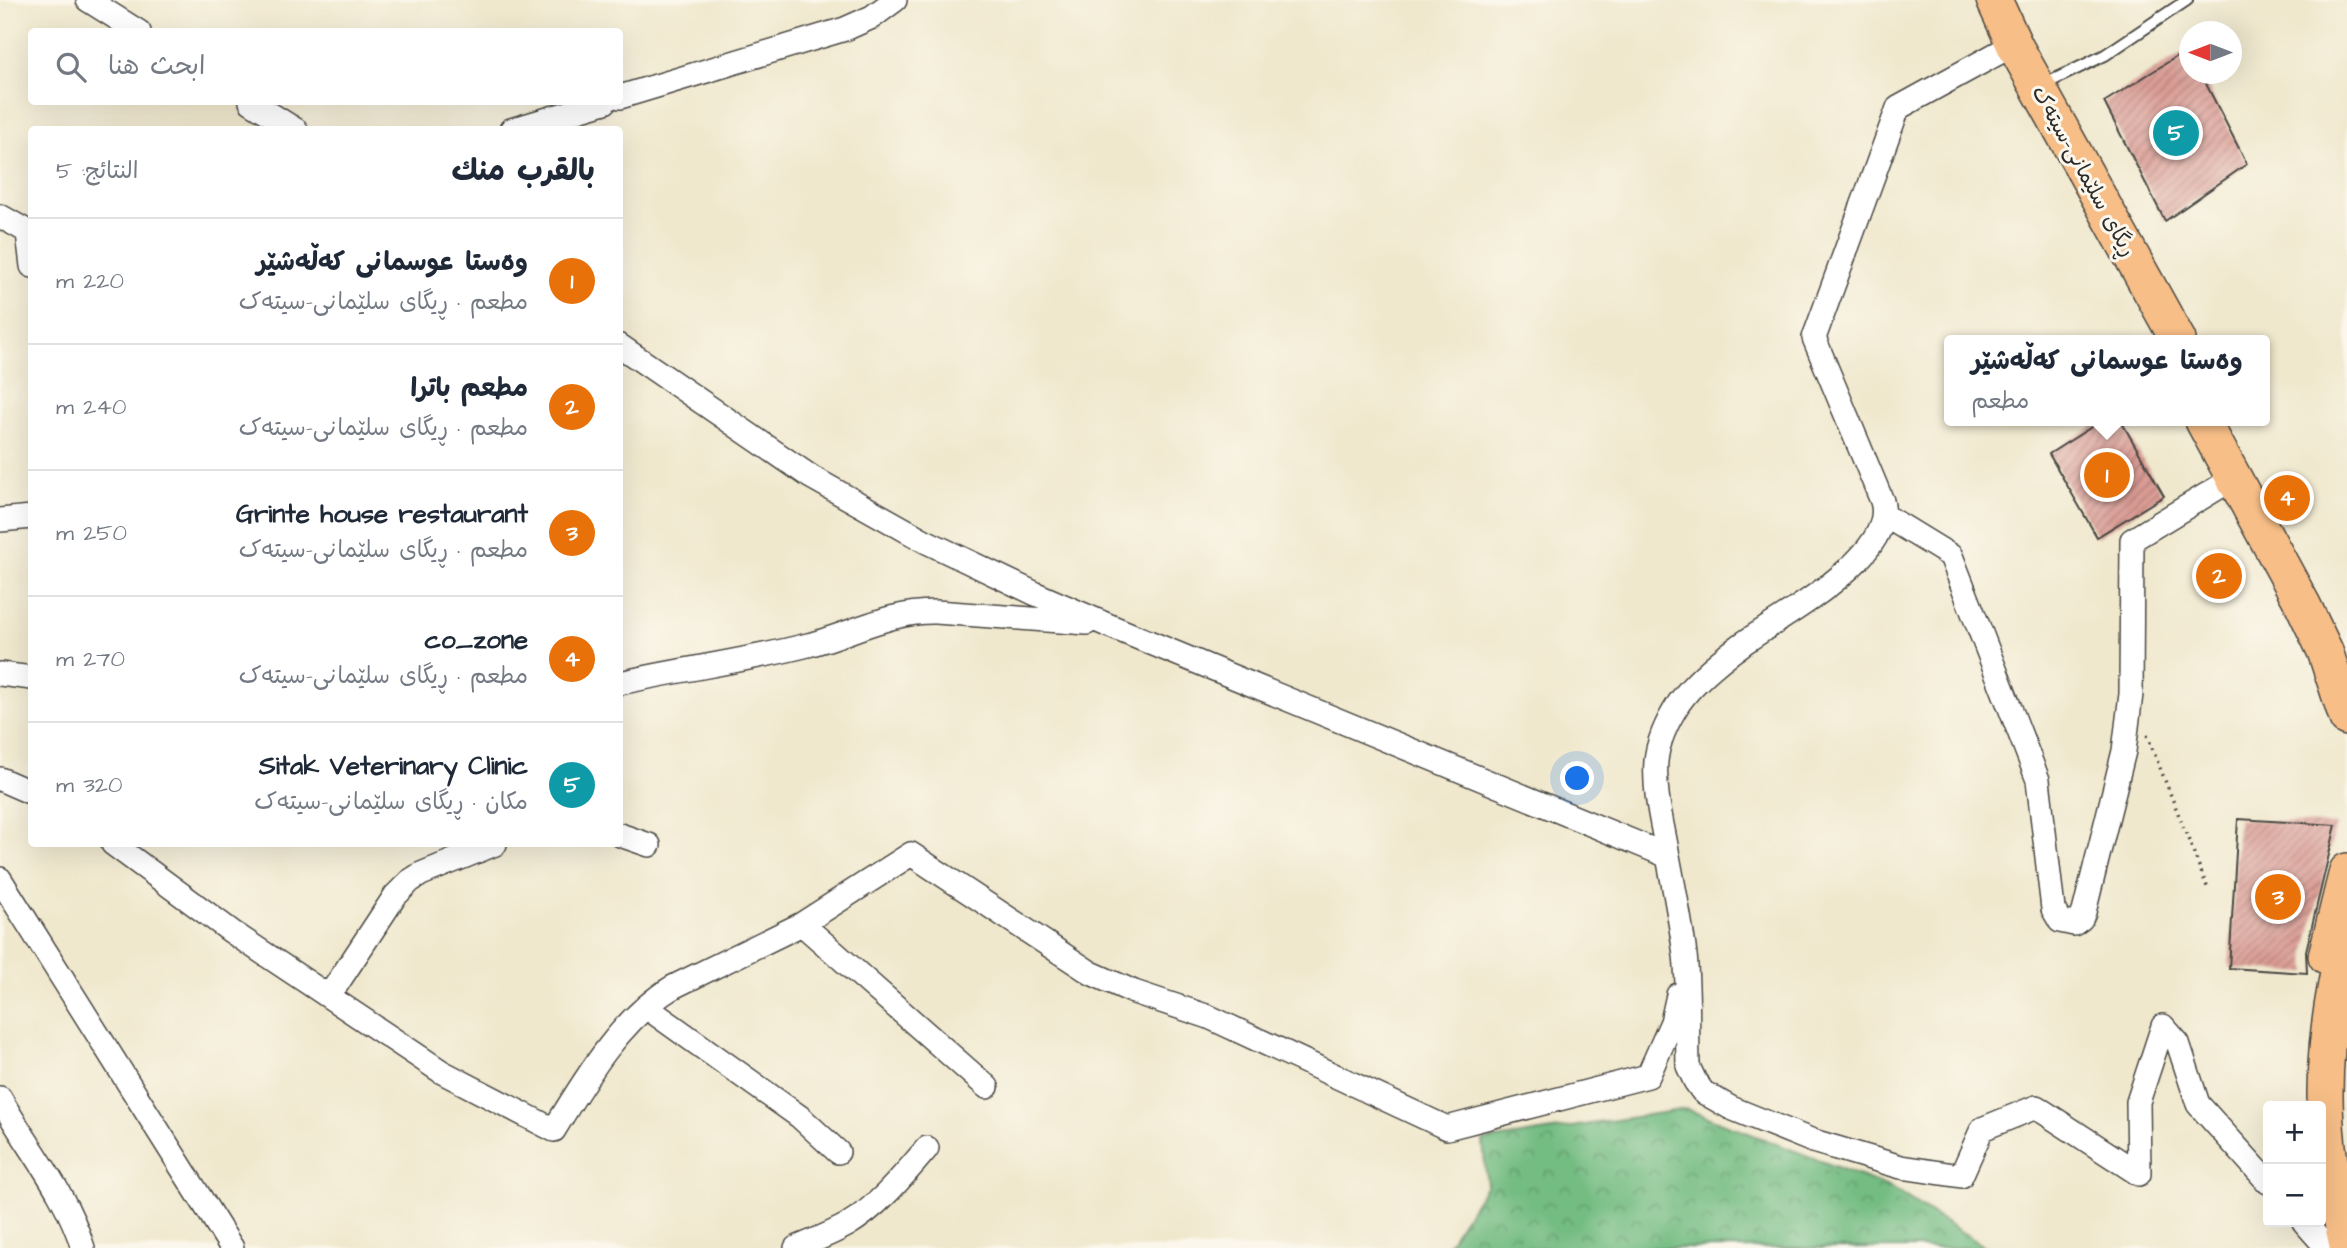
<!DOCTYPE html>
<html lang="ar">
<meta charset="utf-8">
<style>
:root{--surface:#fff;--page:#f2f2f3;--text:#1f2937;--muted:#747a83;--line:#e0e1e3;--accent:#0b8043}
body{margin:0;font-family:"Architects Daughter","Playpen Sans Arabic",sans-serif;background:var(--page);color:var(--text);direction:rtl}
.controls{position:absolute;right:21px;bottom:21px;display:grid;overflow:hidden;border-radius:7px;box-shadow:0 7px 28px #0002}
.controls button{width:63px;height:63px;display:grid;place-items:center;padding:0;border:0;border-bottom:2px solid var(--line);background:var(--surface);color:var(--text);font:35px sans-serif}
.compass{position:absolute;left:2179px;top:21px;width:63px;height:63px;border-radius:50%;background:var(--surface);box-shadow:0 7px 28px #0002;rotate:270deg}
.you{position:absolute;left:1578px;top:779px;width:24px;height:24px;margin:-18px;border:5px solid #fff;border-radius:50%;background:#1a73e8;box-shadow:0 0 0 10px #1a73e833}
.badge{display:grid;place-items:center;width:46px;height:46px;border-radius:50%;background:var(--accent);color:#fff;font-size:23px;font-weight:700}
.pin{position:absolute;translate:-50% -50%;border:4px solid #fff;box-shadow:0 2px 7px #0006}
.popup{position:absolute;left:1944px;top:335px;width:326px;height:91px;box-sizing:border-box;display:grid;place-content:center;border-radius:7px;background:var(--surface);filter:drop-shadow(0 2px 5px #0005);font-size:23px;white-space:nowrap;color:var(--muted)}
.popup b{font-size:26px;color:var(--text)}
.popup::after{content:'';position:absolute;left:50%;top:100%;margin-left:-14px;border:14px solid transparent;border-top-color:var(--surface)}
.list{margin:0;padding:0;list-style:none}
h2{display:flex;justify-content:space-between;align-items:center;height:91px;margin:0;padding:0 28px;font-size:30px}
h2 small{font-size:23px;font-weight:400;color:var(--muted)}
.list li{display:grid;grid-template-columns:46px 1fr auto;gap:21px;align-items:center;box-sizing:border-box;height:126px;padding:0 28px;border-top:2px solid var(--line)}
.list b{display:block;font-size:26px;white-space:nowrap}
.list p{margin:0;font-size:23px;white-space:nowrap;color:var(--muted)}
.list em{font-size:23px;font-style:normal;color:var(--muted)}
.icon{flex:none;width:38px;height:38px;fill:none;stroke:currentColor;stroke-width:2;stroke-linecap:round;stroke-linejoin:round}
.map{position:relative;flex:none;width:2347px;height:1248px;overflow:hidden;direction:ltr}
.search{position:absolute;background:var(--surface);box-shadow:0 7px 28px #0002;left:28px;top:28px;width:595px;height:77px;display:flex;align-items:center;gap:18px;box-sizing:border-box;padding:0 24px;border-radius:7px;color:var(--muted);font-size:26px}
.panel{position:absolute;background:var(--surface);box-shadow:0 7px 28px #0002;left:28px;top:126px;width:595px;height:721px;border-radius:7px;direction:rtl}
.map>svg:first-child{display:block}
.forest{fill:url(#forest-crowns);stroke:#4f7456;stroke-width:2}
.building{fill:url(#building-hatch)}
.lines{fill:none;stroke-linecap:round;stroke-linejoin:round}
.lane-casing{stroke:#494743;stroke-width:14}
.street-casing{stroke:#494743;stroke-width:26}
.primary-casing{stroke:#494743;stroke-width:38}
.path{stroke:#494743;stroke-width:3.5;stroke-dasharray:2 5;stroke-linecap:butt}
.lane{stroke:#fff;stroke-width:10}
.street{stroke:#fff;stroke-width:23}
.primary{stroke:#f7be87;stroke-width:35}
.labels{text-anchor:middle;stroke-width:6;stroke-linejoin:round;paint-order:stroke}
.street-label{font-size:21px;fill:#2b2b2b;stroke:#fbf7ec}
</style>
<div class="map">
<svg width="2347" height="1248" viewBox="0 0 2347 1248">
<defs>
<pattern id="forest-crowns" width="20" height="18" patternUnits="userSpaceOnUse" patternTransform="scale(1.75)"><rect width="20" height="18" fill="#73bc82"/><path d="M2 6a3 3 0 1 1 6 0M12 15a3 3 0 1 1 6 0" fill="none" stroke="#5f996b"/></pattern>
<pattern id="building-hatch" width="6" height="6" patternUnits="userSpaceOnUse" patternTransform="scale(1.75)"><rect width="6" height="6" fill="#da9c94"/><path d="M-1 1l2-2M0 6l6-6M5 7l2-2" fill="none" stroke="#b17f79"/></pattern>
</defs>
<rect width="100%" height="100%" fill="#fbf7ec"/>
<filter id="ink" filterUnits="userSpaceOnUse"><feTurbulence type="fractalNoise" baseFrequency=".0143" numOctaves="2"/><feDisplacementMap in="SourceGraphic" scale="14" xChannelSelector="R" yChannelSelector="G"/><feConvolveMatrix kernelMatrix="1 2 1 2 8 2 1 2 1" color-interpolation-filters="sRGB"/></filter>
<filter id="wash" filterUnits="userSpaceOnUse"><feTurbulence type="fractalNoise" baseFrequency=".00686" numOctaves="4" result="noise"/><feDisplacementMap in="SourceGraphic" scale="28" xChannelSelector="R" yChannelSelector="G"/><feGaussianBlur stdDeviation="1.57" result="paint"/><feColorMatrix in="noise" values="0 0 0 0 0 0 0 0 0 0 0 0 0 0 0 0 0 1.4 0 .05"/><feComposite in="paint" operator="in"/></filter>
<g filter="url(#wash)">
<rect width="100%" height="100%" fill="#f0e8cd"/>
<path class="forest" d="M1686,1109L1891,1188L1987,1248H1445L1487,1185L1483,1141Z"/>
<g id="blocks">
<path class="building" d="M2189,49V74H2201L2247,164L2165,221L2104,102Z
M2101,421H2121L2164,496L2097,537L2049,454Z
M2238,819L2336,825L2306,951L2307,973L2229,968Z"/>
</g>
</g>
<g filter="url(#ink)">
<use href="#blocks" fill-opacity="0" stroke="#494743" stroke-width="2"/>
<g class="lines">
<defs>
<path id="lane" d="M2043,85L2105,55L2187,0"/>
<path id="street" d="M88,0L139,32
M2000,52L1898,108L1814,338L1882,501C1898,556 1779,617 1741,645C1719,661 1695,680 1679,703C1668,720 1658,740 1656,761C1654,788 1660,814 1665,840C1672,878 1680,916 1685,955C1689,991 1687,1030 1688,1066L1695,1081L1703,1092L1731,1108L1813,1141L1901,1167L1961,1176L1982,1129L2036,1107L2139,1174L2138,1102L2163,1026L2178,1043L2198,1104L2268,1182
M620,97L845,29L872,17L895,0
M251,102L296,130
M511,130L605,102
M0,216L32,234
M28,233L32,266
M620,346L811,477L925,541L1036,594L1105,624L1668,856
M1884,515L1951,556L2038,780L2053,909L2060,921L2074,924L2081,919L2084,912L2124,751L2131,694L2132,540L2234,478
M0,520L32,517
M0,674L32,678
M620,683C682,669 746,661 808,645C851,634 890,611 936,612L1087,623
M0,779L32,793
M620,835L649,845
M113,844L232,932L442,1072L554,1130C585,1079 621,1018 673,987L802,924L911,854L1091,973L1134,992L1209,1017L1447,1128L1648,1076L1672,1022L1678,995
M0,879L232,1248
M802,924L987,1087
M329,996L395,896L410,881L421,874L495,844
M646,1007L800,1117L838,1152
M0,1098C29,1150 65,1190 83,1248
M2304,1222L2327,1248
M796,1248C813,1241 831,1234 847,1225C879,1206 903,1176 927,1148"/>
<path id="primary" d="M1994,0L2015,46L2178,340
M2203,421L2303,605L2325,651L2347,718
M2347,932C2329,1007 2318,1084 2330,1161C2334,1189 2341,1217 2347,1245
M2326,956L2347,871"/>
</defs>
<use href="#lane" class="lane-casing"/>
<use href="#street" class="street-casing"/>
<use href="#primary" class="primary-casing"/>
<path class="path" d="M2147,735L2208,889"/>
<use href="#lane" class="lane"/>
<use href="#street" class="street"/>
<use href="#primary" class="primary"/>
</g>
</g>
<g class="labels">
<g class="street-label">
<text transform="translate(2084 171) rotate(61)" y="7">ڕیگای سلێمانی-سیتەک</text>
</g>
</g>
</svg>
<div class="controls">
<button>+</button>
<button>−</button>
</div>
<svg class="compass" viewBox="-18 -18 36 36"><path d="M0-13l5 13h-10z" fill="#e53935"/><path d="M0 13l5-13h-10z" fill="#747a83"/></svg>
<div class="you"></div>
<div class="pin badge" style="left:2107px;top:475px;background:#e8710a">1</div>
<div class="popup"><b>وەستا عوسمانی کەڵەشێر</b>مطعم</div>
<div class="pin badge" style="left:2219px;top:576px;background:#e8710a">2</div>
<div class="pin badge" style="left:2278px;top:897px;background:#e8710a">3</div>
<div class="pin badge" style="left:2287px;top:498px;background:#e8710a">4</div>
<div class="pin badge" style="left:2176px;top:133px;background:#0f9aa8">5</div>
<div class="search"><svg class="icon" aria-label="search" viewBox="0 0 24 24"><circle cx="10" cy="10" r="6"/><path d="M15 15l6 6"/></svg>ابحث هنا</div>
<section class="panel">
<h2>بالقرب منك<small>النتائج: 5</small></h2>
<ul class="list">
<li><span class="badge" style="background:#e8710a">1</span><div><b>وەستا عوسمانی کەڵەشێر</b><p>مطعم · ڕیگای سلێمانی-سیتەک</p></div><em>220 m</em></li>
<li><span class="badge" style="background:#e8710a">2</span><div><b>مطعم باترا</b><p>مطعم · ڕیگای سلێمانی-سیتەک</p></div><em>240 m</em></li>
<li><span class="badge" style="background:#e8710a">3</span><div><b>Grinte house restaurant</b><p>مطعم · ڕیگای سلێمانی-سیتەک</p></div><em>250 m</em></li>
<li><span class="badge" style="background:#e8710a">4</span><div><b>co_zone</b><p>مطعم · ڕیگای سلێمانی-سیتەک</p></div><em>270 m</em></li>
<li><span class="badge" style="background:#0f9aa8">5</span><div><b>Sitak Veterinary Clinic</b><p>مكان · ڕیگای سلێمانی-سیتەک</p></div><em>320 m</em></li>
</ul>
</section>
</div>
